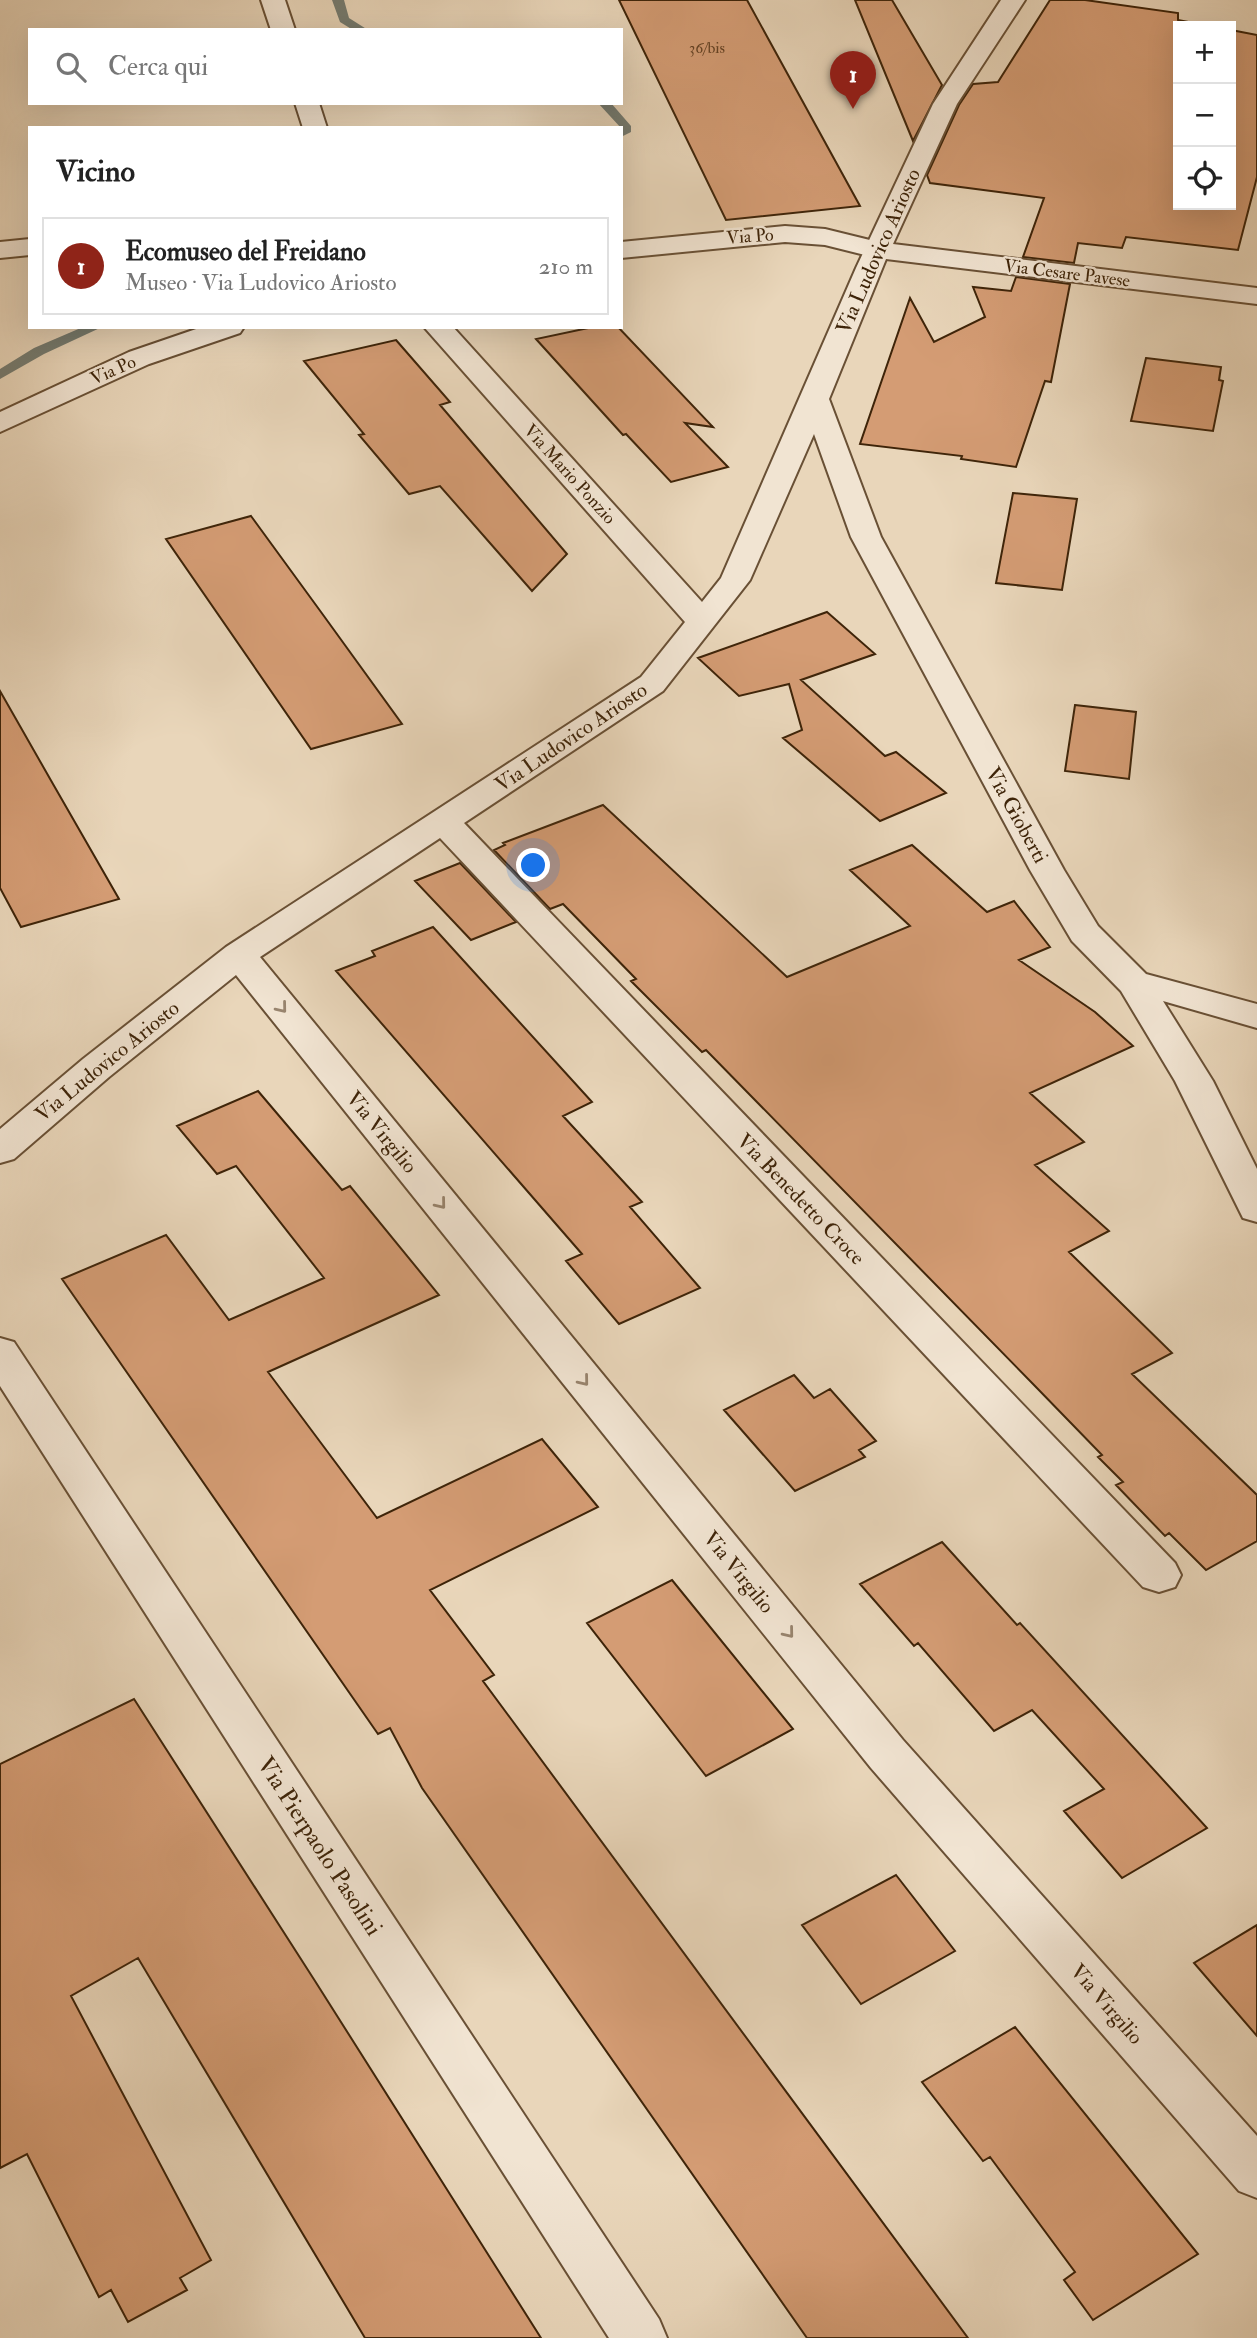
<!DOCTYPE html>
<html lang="it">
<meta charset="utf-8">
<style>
:root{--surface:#fff;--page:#f2f2f2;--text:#222;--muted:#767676;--line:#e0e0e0;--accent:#8f2418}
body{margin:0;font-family:"IM FELL Double Pica",serif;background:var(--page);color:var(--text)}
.controls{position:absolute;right:21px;top:21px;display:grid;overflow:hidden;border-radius:0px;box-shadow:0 7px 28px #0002}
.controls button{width:63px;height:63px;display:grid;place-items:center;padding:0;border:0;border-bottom:2px solid var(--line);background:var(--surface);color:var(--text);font:35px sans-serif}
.you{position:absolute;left:534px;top:866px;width:24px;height:24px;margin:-18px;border:5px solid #fff;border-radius:50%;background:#1a73e8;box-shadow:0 0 0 10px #1a73e833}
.badge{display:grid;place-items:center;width:46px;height:46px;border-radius:50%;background:var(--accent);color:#fff;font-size:23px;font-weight:700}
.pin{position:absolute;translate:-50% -58px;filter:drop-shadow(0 2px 4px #0008)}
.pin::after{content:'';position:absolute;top:37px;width:24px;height:21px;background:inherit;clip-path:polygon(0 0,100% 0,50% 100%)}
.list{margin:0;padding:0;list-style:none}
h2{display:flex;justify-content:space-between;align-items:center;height:91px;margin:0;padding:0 28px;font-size:30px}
h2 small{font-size:23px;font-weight:400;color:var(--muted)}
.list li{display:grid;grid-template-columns:46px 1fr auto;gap:21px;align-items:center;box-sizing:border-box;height:98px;margin:0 14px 14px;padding:0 14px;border:2px solid var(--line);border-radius:0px}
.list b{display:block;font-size:26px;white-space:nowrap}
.list p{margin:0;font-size:23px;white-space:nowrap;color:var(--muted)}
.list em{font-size:23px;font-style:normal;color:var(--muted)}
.icon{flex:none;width:38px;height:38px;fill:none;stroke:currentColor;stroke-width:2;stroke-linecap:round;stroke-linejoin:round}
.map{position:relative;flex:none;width:1257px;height:2338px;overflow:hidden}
.search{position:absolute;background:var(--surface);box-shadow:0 7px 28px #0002;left:28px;top:28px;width:595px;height:77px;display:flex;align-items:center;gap:18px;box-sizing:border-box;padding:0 24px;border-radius:0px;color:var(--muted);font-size:26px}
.panel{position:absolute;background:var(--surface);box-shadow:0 7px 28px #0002;left:28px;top:126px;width:595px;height:203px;border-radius:0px}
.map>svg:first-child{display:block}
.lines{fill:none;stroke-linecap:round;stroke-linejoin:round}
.stream{fill:#757c72;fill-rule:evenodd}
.building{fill:#d49c74;stroke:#3e2409;stroke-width:2}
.minor-casing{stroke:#695035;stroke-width:4}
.tertiary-casing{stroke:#695035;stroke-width:4}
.minor{fill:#f1e4d2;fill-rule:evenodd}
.tertiary{fill:#f1e4d2;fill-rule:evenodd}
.oneway{stroke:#98846e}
.labels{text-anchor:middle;stroke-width:5;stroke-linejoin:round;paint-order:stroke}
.far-number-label{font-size:16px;fill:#644224}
.far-street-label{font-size:18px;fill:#3e2409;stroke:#f1e4d2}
.street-label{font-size:21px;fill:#3e2409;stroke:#f1e4d2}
.near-street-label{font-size:24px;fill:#3e2409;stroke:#f1e4d2}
</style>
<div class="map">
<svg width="1257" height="2338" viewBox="0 0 1257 2338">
<rect width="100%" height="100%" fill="#e9d6ba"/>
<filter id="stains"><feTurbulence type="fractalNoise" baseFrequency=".00286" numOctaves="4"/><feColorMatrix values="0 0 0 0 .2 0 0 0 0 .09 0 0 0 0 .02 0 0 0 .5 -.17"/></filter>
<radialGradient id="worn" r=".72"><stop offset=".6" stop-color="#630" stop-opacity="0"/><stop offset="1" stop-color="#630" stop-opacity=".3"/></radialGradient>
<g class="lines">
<path class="stream" d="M332,0H344L349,18L368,30H353L340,22Z
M598,103H611L631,126V132L621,137V128Z
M83,327H102L44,354L0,379V369L34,348Z"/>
</g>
<path class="building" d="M619,0H747L860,206L726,220Z
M855,0H892L942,85L913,141Z
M1050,0H1085L1178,13V20L1209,26H1178V205H1231V30L1257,35V177L1238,250L1126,237L1122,248L1078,243L1074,263L1023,257L1044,198L930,183L927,175L959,105L973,84L998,82Z
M1016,277L1070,284L1051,382L1045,381L1016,467L961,459L962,456L860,444L910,298L934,342L985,317L973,287L1011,291Z
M593,327H618L713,427L685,423L728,467L671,482L626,434L623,435L536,339Z
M396,340L450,402L440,405L567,554L532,591L440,486L409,494L359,435L364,434L304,361Z
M1146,358L1221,367L1219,380L1223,381L1213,431L1131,421Z
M1013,493L1077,499L1062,590L996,583Z
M251,516L321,612L402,724L311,749L166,539Z
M827,612L875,654L801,680L885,756L896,752L946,793L880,821L783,738L802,730L789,684L739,696L698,658Z
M0,691L53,784L119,899L21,927L0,888Z
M1075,705L1136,712L1129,779L1065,771Z
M603,805L787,977L910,926L850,870L912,845L987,912L1014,901L1050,947L1019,960L1095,1012L1133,1046L1030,1093L1084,1142L1035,1165L1109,1231L1069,1252L1172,1353L1132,1374L1257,1495V1541L1206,1570L1169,1533L1165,1536L1116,1485L1123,1482L1098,1457L1102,1455L1034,1385L706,1050L702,1052L631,981L636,979L563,904L550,909L494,850L505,845L503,843Z
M460,863L516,922L471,940L415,881Z
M433,927L592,1102L563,1116L642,1202L630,1207L700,1288L619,1324L566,1261L582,1254L336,971L375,956L372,951Z
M258,1091L342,1190L350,1186L439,1295L268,1372L377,1518L542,1439L598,1507L430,1590L494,1675L483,1681L968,2338H807L422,1788L390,1728L378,1734L62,1279L166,1235L229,1320L324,1278L236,1166L217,1174L177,1126Z
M794,1375L814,1398L830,1389L876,1441L859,1450L865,1457L795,1491L724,1410Z
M942,1542L1017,1625L1020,1623L1207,1828L1122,1878L1064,1811L1104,1789L1032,1710L994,1731L918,1643L914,1646L860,1584Z
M672,1580L793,1729L706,1776L587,1623Z
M134,1699L315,1981L541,2338H365L138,1958L71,1996L211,2260L180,2278L187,2290L128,2322L111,2290L99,2297L27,2154L0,2168V1764Z
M896,1875L955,1951L861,2004L802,1925Z
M1257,1925V2036L1194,1963Z
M1015,2027L1198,2254L1093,2320L1064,2280L1075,2272L990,2157L983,2161L922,2082Z"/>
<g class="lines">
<defs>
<path id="minor" d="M261,0H285L295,30H271Z
M1001,0H1025L957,104L893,244L1257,288V304L886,259L829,399L881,537L1064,870L1098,926L1146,974L1257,1004V1028L1163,1001L1213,1081L1257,1169V1222L1243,1218L1175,1081L1121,991L1072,941L1030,870L851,537L814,434L750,580L663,691L464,823L1175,1563L1181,1575L1175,1587L1159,1592L1143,1587L440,838L260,957L903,1740L1257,2136V2198L1239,2191L871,1768L236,975L109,1077L14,1159L0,1163V1129L83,1059L226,947L641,677L685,622L424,327H453L702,602L721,578L856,268L933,104Z
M295,103H319L327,128H303Z
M30,239V255L0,258V242Z
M0,1338L14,1342L659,2319L667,2338H609L0,1386Z"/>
<path id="tertiary" d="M785,226L825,229L886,244L890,250L886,256L877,258L825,245L785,242L621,258V242Z
M202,327H244L240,333L149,364L0,432V412L129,352Z"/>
</defs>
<use href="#minor" class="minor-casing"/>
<use href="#tertiary" class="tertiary-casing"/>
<use href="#minor" class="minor"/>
<use href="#tertiary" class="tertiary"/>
</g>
<defs><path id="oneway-chevron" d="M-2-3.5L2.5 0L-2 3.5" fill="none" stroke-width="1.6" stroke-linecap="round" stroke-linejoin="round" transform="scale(1.75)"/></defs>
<g class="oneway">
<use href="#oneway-chevron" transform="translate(282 1008) rotate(51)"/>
<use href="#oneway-chevron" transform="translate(441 1204) rotate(51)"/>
<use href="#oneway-chevron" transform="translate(584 1381) rotate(51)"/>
<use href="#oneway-chevron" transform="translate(789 1633) rotate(51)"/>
</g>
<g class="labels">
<g class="far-number-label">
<text x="707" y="53">36/bis</text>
</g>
<g class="far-street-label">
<text transform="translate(750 236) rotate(-4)" y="6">Via Po</text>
<text transform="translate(1067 273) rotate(7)" y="6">Via Cesare Pavese</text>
<text transform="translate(113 370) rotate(-24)" y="6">Via Po</text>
<text transform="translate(570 474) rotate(48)" y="6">Via Mario Ponzio</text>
</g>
<g class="street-label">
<text transform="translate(878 251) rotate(-66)" y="7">Via Ludovico Ariosto</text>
<text transform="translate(571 737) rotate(-34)" y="7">Via Ludovico Ariosto</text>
<text transform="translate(1017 815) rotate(61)" y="7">Via Gioberti</text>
<text transform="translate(107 1061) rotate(-39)" y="7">Via Ludovico Ariosto</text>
<text transform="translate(382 1132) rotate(51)" y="7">Via Virgilio</text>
<text transform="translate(801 1199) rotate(46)" y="7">Via Benedetto Croce</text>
<text transform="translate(739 1572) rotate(51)" y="7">Via Virgilio</text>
<text transform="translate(1107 2004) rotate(49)" y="7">Via Virgilio</text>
</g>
<g class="near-street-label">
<text transform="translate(320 1846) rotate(57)" y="8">Via Pierpaolo Pasolini</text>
</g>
</g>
<rect width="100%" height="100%" filter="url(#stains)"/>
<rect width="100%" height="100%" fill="url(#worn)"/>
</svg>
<div class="controls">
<button>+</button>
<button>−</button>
<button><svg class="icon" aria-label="locate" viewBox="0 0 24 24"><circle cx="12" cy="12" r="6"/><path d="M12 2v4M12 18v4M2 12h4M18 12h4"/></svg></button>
</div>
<div class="you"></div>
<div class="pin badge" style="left:853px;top:109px">1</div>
<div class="search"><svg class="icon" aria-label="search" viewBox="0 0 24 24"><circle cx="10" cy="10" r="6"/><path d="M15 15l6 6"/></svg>Cerca qui</div>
<section class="panel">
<h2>Vicino<small></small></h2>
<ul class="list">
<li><span class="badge">1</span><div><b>Ecomuseo del Freidano</b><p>Museo · Via Ludovico Ariosto</p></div><em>210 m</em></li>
</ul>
</section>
</div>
